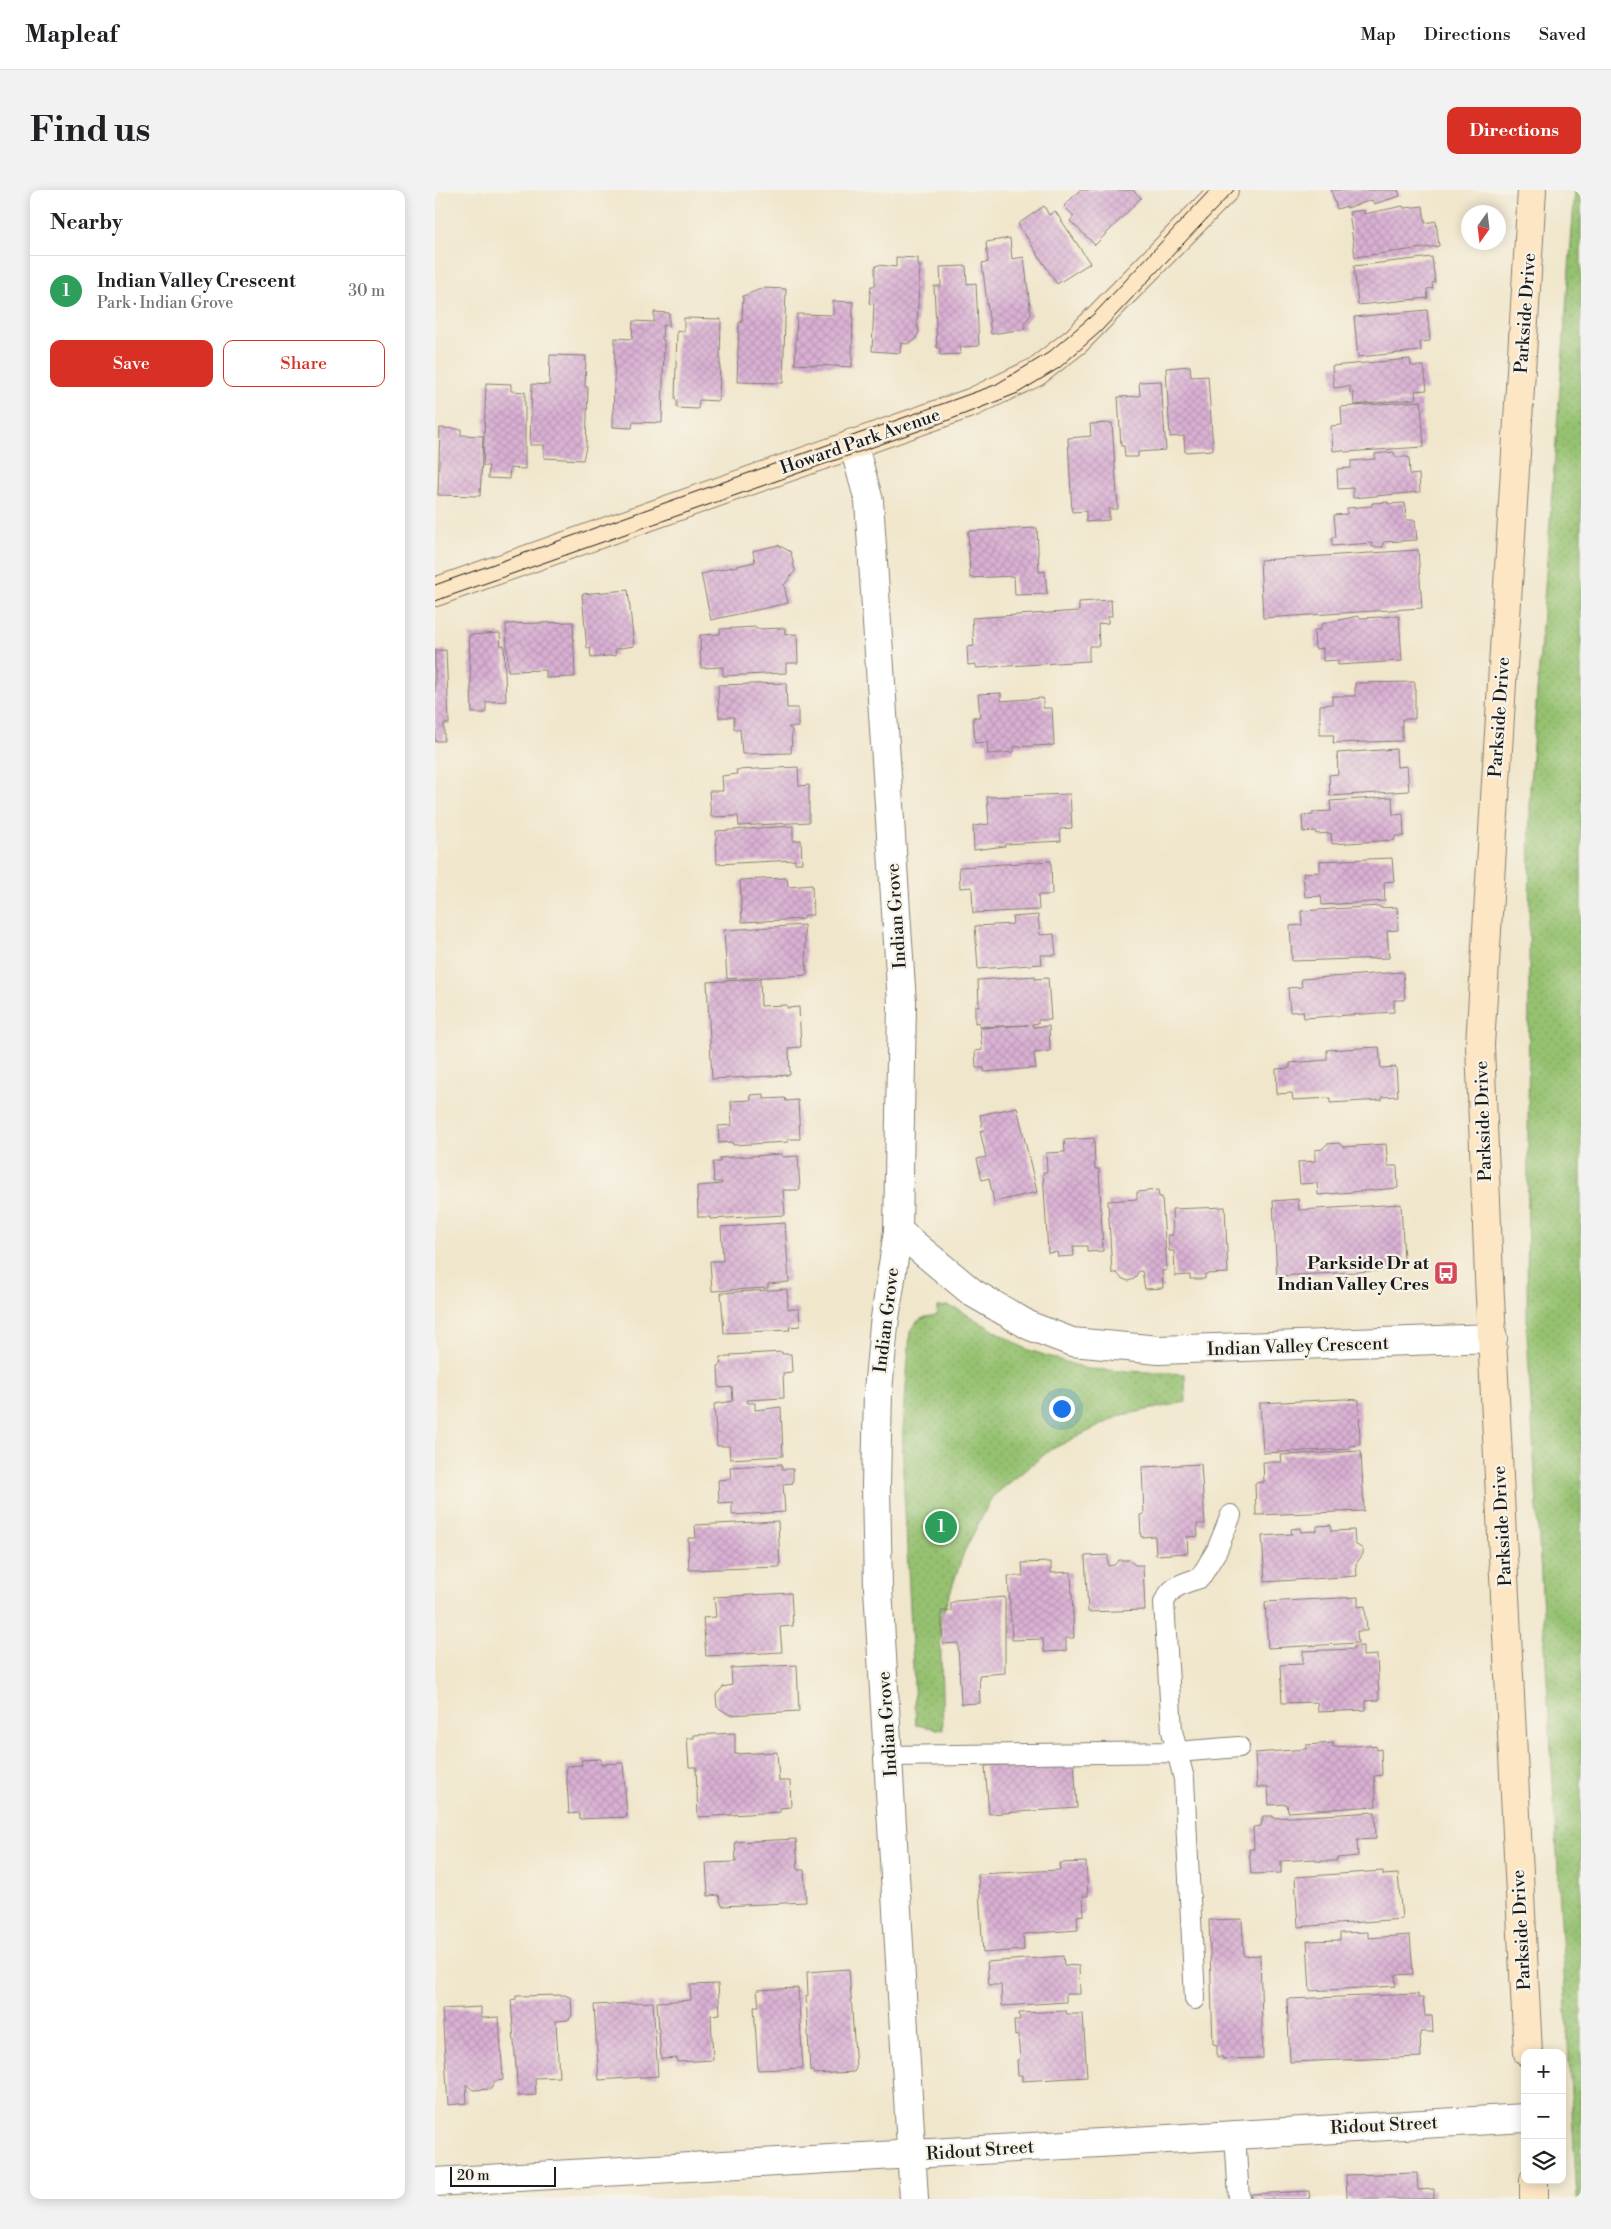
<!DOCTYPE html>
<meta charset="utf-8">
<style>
:root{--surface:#fff;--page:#f2f2f2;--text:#202124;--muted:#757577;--line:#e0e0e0;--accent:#d93025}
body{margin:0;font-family:"Libre Bodoni",serif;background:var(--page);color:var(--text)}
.controls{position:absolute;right:15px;bottom:15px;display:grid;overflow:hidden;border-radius:10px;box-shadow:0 2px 12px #0003}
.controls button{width:45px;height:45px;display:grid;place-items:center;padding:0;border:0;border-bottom:1px solid var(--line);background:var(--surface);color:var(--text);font:25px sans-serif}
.compass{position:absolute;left:1026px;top:15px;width:45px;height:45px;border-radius:50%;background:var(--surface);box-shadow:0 2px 12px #0003;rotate:194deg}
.scale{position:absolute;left:15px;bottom:12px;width:106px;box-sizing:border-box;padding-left:5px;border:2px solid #1c1c1c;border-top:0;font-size:14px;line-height:18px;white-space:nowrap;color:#1c1c1c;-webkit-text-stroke:4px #f7f3e8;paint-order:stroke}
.you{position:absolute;left:626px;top:1218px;width:18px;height:18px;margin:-12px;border:4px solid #fff;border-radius:50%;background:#1a73e8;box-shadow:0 0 0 8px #1a73e833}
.badge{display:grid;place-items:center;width:32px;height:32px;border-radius:50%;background:var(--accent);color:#fff;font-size:16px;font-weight:700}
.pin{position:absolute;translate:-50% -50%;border:2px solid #fff;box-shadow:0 1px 5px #0006}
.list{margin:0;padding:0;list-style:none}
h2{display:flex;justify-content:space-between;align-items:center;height:65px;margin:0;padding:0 20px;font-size:21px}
h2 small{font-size:16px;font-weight:400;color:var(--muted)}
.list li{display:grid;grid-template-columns:32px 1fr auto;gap:15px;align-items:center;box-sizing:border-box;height:70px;padding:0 20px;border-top:1px solid var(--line)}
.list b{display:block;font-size:19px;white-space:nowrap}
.list p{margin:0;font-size:16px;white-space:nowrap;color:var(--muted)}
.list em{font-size:16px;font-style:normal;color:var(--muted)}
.actions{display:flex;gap:10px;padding:15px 20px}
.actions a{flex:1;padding:11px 0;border:1px solid var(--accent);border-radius:10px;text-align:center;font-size:18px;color:var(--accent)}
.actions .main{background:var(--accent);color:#fff}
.icon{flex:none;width:28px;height:28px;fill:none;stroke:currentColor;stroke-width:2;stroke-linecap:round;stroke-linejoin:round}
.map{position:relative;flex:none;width:1146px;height:2009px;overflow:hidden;border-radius:10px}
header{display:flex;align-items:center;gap:30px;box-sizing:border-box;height:70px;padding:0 25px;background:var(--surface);border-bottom:1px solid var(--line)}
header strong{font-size:24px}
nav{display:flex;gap:28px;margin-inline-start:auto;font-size:18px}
.intro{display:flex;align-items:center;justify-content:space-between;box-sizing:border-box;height:120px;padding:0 30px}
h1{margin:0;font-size:35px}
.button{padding:12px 22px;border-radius:10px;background:var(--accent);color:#fff;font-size:18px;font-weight:700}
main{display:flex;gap:30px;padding:0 30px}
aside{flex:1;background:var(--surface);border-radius:10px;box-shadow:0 2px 12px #0003}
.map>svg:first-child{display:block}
.park{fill:url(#park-dots);stroke:#586e46}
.building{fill:url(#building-cross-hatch)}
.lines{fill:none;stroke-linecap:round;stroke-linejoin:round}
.lane-casing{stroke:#868174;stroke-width:22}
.street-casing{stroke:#868174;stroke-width:30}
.secondary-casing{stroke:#868174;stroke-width:30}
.lane{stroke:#fff;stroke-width:20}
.street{stroke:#fff;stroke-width:28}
.secondary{stroke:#fce6c4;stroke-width:28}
.tram{stroke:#1c1c1c;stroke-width:1}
.labels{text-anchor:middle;stroke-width:4.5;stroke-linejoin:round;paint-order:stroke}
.street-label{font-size:18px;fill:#1c1c1c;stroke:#f7f3e8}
.poi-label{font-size:18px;font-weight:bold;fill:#1c1c1c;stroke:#f7f3e8;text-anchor:end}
</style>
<header>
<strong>Mapleaf</strong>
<nav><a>Map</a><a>Directions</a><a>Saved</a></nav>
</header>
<div class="intro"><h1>Find us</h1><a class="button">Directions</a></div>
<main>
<aside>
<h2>Nearby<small></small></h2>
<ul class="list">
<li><span class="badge" style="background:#2e9e5b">1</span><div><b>Indian Valley Crescent</b><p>Park · Indian Grove</p></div><em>30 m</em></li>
</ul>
<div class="actions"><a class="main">Save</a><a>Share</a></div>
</aside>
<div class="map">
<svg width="1146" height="2009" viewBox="0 0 1146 2009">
<defs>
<pattern id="park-dots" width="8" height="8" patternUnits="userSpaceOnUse" patternTransform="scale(1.25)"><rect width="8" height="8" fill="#95c16f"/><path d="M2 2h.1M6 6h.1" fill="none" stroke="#80a560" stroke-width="1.8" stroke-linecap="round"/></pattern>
<pattern id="building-cross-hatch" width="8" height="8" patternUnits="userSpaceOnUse" patternTransform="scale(1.25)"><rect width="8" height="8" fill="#d9b0d3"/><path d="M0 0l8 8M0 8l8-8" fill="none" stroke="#ba97b5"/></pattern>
</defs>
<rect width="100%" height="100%" fill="#f7f3e8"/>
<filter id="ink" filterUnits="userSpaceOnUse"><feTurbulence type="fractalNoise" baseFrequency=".02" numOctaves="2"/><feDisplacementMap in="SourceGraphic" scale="10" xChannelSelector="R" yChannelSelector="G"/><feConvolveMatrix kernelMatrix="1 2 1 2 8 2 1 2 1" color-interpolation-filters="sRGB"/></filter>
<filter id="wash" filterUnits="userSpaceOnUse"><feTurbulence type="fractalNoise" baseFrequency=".0096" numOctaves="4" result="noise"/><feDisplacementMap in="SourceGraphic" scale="20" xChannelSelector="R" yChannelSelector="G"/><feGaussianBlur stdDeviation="1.12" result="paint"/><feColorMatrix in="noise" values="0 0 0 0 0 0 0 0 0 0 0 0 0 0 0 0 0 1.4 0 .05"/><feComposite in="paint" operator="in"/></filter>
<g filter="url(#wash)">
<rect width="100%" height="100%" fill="#f0e6cb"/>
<path class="park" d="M1140,0H1146V2009H1142L1092,1144L1095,595Z
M513,1116L524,1120L591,1159L652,1179L750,1184L751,1212L687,1225L615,1260L557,1307L529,1362L505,1432L508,1540L481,1535L468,1281V1240L475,1142C480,1130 489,1126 502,1125V1117Z"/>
<g id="blocks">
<path class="building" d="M645,0H698L706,8L660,55L635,31L639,26L629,16Z
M896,0H963L965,6L939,14L937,10L912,18V16L902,19Z
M609,16L614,25L620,21L655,73L622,94L583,34Z
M968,16L969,18L988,16L990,33L1001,31L1004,56L920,67L914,22L929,20V24Z
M575,48L577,69L589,67L596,125L589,133L590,139L556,144L547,73L553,72L551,52Z
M461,67L483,68V76H485L482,133L484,142L480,150L472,154L466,153L465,163L437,161L439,114L434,113L436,96H440V77L443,75L461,77Z
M997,67L1000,92L997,93L998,98L992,99L993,108L923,115L919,76Z
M531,76L532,94L541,93L544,156L525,157L526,164L505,165V158H502L499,96H506L505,77Z
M328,98L351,99L348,193L302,192L304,132H307L308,106Z
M398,111L418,112L417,177L360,174L362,124L398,125Z
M992,120L995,151L985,152L986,161L923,167L919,127Z
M219,122L234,123V136L228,135L227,149L229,150L227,233L198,232L197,238L178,237L180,148L197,149L198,131L219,132Z
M249,128L286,129L284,211L264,210L263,219L242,218V210H240L242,141L249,142Z
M115,165L151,166L150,197H153L151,257L148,270L109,268V255H95L97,194L114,195Z
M975,169L976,176H989L992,200L980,201L981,209L919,215L918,202L915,203V196L899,198L897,176Z
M755,176L756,187L773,186L778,260L750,262L749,246L735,247L731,178Z
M726,191L731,260L703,262V267H690L689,256H686L683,207L705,206L704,192Z
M51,193L76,194V201L90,202V279L75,278L74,289L53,288L54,276H48Z
M986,211L989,257L910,262L908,260L898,261L896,236L907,235L906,217Z
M677,233L683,319H674V330L651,332V321L637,322L633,248L656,246L655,234Z
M5,238L26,239V245L48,246L45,306L3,305Z
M959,262L960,267H974L975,285L984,284L985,302L918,308V298L903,299L902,279L916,278V271L940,269V264Z
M953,312V314L970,313L971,330H980L982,350L948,352V357H937V353L897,356V347H901L899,325L912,324V318L937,316V313Z
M602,338L604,382L610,381L612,404L580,405L579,386L535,388L533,341Z
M343,355L356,362L360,381L349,395L353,413L276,430L266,384L320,372L318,361Z
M983,360L987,418L828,428L825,370Z
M193,400L199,456L180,459L181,465L156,468L155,458L152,459L147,404Z
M676,410L677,426H673V433L663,434L664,456H654V471L541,478V474L533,475L532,457L539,456L537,428L644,421V412Z
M923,426L926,428L964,426L967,471L903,475V470L888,471V458L880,459L879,440H886V434Z
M138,432L140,487L111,488V480L73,481L71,434Z
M321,437V439L350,438V445L362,444L363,473H351V483L288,486V477L266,478L265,445L285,444V439Z
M65,443L66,456L69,455L71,511L51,512V523H37L34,445Z
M11,460L14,534H9V551H0V461Z
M980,492V529H967V551L898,553L899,545H885V515L897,514V506H920V493Z
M351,493L352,518H363V537H353L357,540L356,563L307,564L305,539H299V527H284L283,495Z
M566,503V511L608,508V518H617L619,555L579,557V562L553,564L552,552L540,553L538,527H545L543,504Z
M961,559L962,577L972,576L974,601L895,606L894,585L903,584L902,563Z
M363,577L364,596L374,595V632L304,636L303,626L276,627L274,601H288L287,586L302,584L301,580Z
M635,604L637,638L625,639L626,651L570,654V656L539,660L538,636L554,634L552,607Z
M957,607L958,625L968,624L969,646H960V650L897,654L896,643L881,644L880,641L868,642L867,626L878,625V622L896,621L895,611Z
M358,636V651L366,650L367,673H360V670L282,674L281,641Z
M957,668L959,691L949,692L950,711L887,715L886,706L870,707L868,683L885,682V671Z
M616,671L617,705H603L604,720L538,723L537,697L525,698L524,677Z
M352,688L353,697L377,695L378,725H370L369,729L307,732L305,690Z
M945,716V718L962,717L963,740L952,741L954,768L857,771L855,736L867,735L866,721Z
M603,725L605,745L619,744L621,765H606L607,774L543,779L540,736L578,734L577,727Z
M369,735L372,785L292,789L289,740Z
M968,782L970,810H959V822L869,828L868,821L855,822L853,798L867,797L866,789Z
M600,786V789L613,788L616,830H603V833L597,834L598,837L614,836L615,861L599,863L601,878L549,882V878H541L540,861L547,860L545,838L593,835L544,837V832L540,833V816H544L543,790Z
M325,789L326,816L352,815V818L364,817L366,857L354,858L355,885L277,889L272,792Z
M944,857L946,878L961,877L963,906L947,907V910L895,913V908L858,910L857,903L842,904L841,879L855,878V873L892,870V860Z
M329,904V909L350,908L351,911L363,910L365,949H353V952L298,955L297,952L284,953L283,936L297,935L296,911L316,910L315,905Z
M582,917L602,1002L559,1012L554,988L547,990L542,969L551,967L546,945L545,941H548L545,925Z
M659,948L660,979H664L668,1061L652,1062V1056H638L639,1066L623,1067L622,1062L613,1063L608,982H612L611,963L630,962L629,950Z
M904,953L908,957L951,954L953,976H962L963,998L883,1005L882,993L865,994L863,972L880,971V960L887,959L892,954Z
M347,964V967L363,966L365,1000H348L350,1025L275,1029V1027H263L262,996L287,994V992H279L278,972H285V968Z
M723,1000L724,1007H727L732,1080L727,1081L728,1098L710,1099L707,1081H704L699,1089L693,1091L686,1088L682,1083H677L673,1011L702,1009V1002Z
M863,1009L864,1020L966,1014L969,1070L960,1080L842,1086L838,1011Z
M790,1017L793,1083L770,1084V1089H755V1085L740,1086L739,1061H734L733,1045H738L737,1019Z
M350,1033L354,1092L333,1094V1098L277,1101L275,1071H288L286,1037Z
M352,1099L353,1119H364L365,1136L354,1137L355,1140L289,1143L286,1103Z
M347,1162V1164H356L357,1182L348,1183L349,1208L312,1210L313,1213H320V1220L346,1217L348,1266L295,1269L294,1256H282L279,1214L298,1211L297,1197L284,1198L283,1176L286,1175L285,1167H296L295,1165Z
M910,1209L924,1210L925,1255L914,1256V1259L828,1263L825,1213Z
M926,1261L929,1321L821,1325L820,1293L829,1292L828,1272H847L846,1265Z
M347,1274V1279H358V1293L348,1294L350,1322L297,1325V1312L284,1313L283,1290L296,1289L295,1277Z
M766,1274L770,1334H762L763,1346L752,1347L753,1363L721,1365L720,1346L706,1347L705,1325L709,1324L707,1277Z
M343,1331L345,1377L254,1380L253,1348H261L260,1335Z
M896,1335V1341L919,1340L920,1354L928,1359V1364L921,1374L922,1386L830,1392L827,1346L857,1344L856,1339L865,1338L866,1342L882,1341V1336Z
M673,1365V1376L679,1375L684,1370H694L700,1375H708L710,1420L653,1422L650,1366Z
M616,1372V1383L636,1382L639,1448H631V1461L609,1462L608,1449L577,1450L573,1386H588L587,1373Z
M356,1403L358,1436L345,1437L347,1462L271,1466L268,1428L281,1427L279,1407Z
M570,1407V1483L544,1485L545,1513L526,1514L523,1453L508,1454L506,1421H516V1413L521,1411Z
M923,1407V1417L930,1416L932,1441H922L923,1453L833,1458L830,1412Z
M919,1456H928V1466L942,1465L944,1510L931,1511V1520L883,1522L882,1512L847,1513L845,1475L868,1474V1461L919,1459Z
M362,1475L364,1521L295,1525L282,1517L281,1505L288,1497L297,1495L296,1478Z
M300,1543V1564L342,1562L344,1591H355L356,1617L345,1618V1622L263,1627L261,1577H254L252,1548H259V1545Z
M898,1553V1557L935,1555L936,1557L941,1556L942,1560L946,1559L947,1585L939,1586L941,1616L853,1622L852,1614L834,1615L833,1597H822L820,1563L871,1559V1555Z
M166,1569V1574L188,1573L192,1627L145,1629L144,1623L134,1624L131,1576L147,1575L146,1570Z
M639,1571L642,1618L554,1624L550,1576Z
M940,1622L941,1649L922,1650L923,1666L902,1668V1671H880V1669L846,1671V1683L816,1684L814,1659H819L818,1637L826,1636L828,1626H838V1628Z
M361,1649L363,1680H369L371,1712L287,1716L284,1705L273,1706L271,1673L301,1672L300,1652Z
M651,1672L653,1706H648L649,1725L642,1726L643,1740L588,1744L589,1760L548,1763L543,1684L625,1680L624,1673Z
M948,1681V1685L963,1684L967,1729L863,1737L860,1687Z
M807,1729L809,1766L825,1765L828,1868L788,1869V1867H782V1855L778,1854L774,1730Z
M933,1742V1748L975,1745L978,1784L960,1785L961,1796L875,1801L872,1751L905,1750V1743Z
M628,1766L629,1775L644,1776L645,1804H631V1812L567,1816L566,1795H554L552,1772Z
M414,1779L421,1878L419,1882L378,1884V1880L375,1881L371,1806H373L372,1782Z
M283,1794L285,1824L276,1825L278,1870L242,1872V1868L226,1869L222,1812L256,1810L255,1795Z
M363,1798L368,1878L323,1880L319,1816H324L322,1800Z
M983,1804V1808H988L990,1826H997L998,1842H985L986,1867L855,1872L852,1809Z
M130,1805L136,1808L137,1825L133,1830L121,1831L124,1887L100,1888L101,1905L83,1906L76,1810L81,1809V1806Z
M218,1812L223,1886L164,1890L159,1815Z
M46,1817V1828L64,1827L68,1890L60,1891L56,1899L38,1900L31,1894L32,1913L13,1915L7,1819Z
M631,1821L632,1824H648L652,1887L587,1891V1885H583L582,1870L585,1869L583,1845L580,1846L579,1830H585L584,1823Z
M982,1983L983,2000L999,1999V2009H912L911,1985Z
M874,2001L875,2009H816V2004Z"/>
</g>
</g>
<g filter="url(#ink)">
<use href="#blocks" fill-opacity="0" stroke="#868174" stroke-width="1"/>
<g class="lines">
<defs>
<path id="lane" d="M454,1566L742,1562L804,1557
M760,1809L749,1589L737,1541L729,1413C735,1396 749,1393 765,1388L782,1360L796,1325
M800,1944L804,2009"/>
<path id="street" d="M418,253L434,311L467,813L463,1041L449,1135L443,1201L441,1295L443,1398L479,2009
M463,1041L538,1103L595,1136L637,1152L724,1160L1058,1148
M0,1992L1090,1928"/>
<path id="secondary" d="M0,402L538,212L601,182L641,151L789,0
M1093,1863L1054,1088L1045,855L1097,0
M1099,1990V2009"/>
</defs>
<use href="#lane" class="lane-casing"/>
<use href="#street" class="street-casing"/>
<use href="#secondary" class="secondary-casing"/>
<use href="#lane" class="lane"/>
<use href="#street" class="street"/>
<use href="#secondary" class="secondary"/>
<path class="tram" d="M0,395L560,195L613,163L660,123L775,0
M0,411L509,232L583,203L624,178L665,142L799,0"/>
</g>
</g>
<defs>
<symbol id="bus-square" viewBox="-11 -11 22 22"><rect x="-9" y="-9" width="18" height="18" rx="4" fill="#d1495b" stroke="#f7f3e8"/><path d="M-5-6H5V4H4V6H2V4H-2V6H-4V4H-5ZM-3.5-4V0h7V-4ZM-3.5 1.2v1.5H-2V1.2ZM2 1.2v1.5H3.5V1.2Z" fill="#fff"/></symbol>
</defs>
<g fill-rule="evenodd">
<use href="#bus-square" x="997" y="1069" width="28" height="28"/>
</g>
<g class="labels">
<g class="street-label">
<text transform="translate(1090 123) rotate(-86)" y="6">Parkside Drive</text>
<text transform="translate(425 251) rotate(-19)" y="6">Howard Park Avenue</text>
<text transform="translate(1064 527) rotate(-86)" y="6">Parkside Drive</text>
<text transform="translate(461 726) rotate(-94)" y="6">Indian Grove</text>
<text transform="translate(1048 931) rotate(-92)" y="6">Parkside Drive</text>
<text transform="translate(451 1130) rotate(-83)" y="6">Indian Grove</text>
<text transform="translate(863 1156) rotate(-2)" y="6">Indian Valley Crescent</text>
<text transform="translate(1067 1336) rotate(-93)" y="6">Parkside Drive</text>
<text transform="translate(452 1534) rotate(-94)" y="6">Indian Grove</text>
<text transform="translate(1086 1740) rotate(-93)" y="6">Parkside Drive</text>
<text transform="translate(949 1935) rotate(-3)" y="6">Ridout Street</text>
<text transform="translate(545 1960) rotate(-4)" y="6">Ridout Street</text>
</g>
<g class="poi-label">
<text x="994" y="1079">Parkside Dr at<tspan x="994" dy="21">Indian Valley Cres</tspan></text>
</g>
</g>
</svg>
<div class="controls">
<button>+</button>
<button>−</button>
<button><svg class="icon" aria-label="layers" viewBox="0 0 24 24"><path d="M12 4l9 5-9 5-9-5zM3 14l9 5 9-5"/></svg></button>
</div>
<svg class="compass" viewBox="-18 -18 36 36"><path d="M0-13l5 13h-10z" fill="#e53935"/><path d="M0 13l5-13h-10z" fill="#757577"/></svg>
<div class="scale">20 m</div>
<div class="you"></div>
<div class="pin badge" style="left:506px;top:1337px;background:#2e9e5b">1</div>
</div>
</main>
